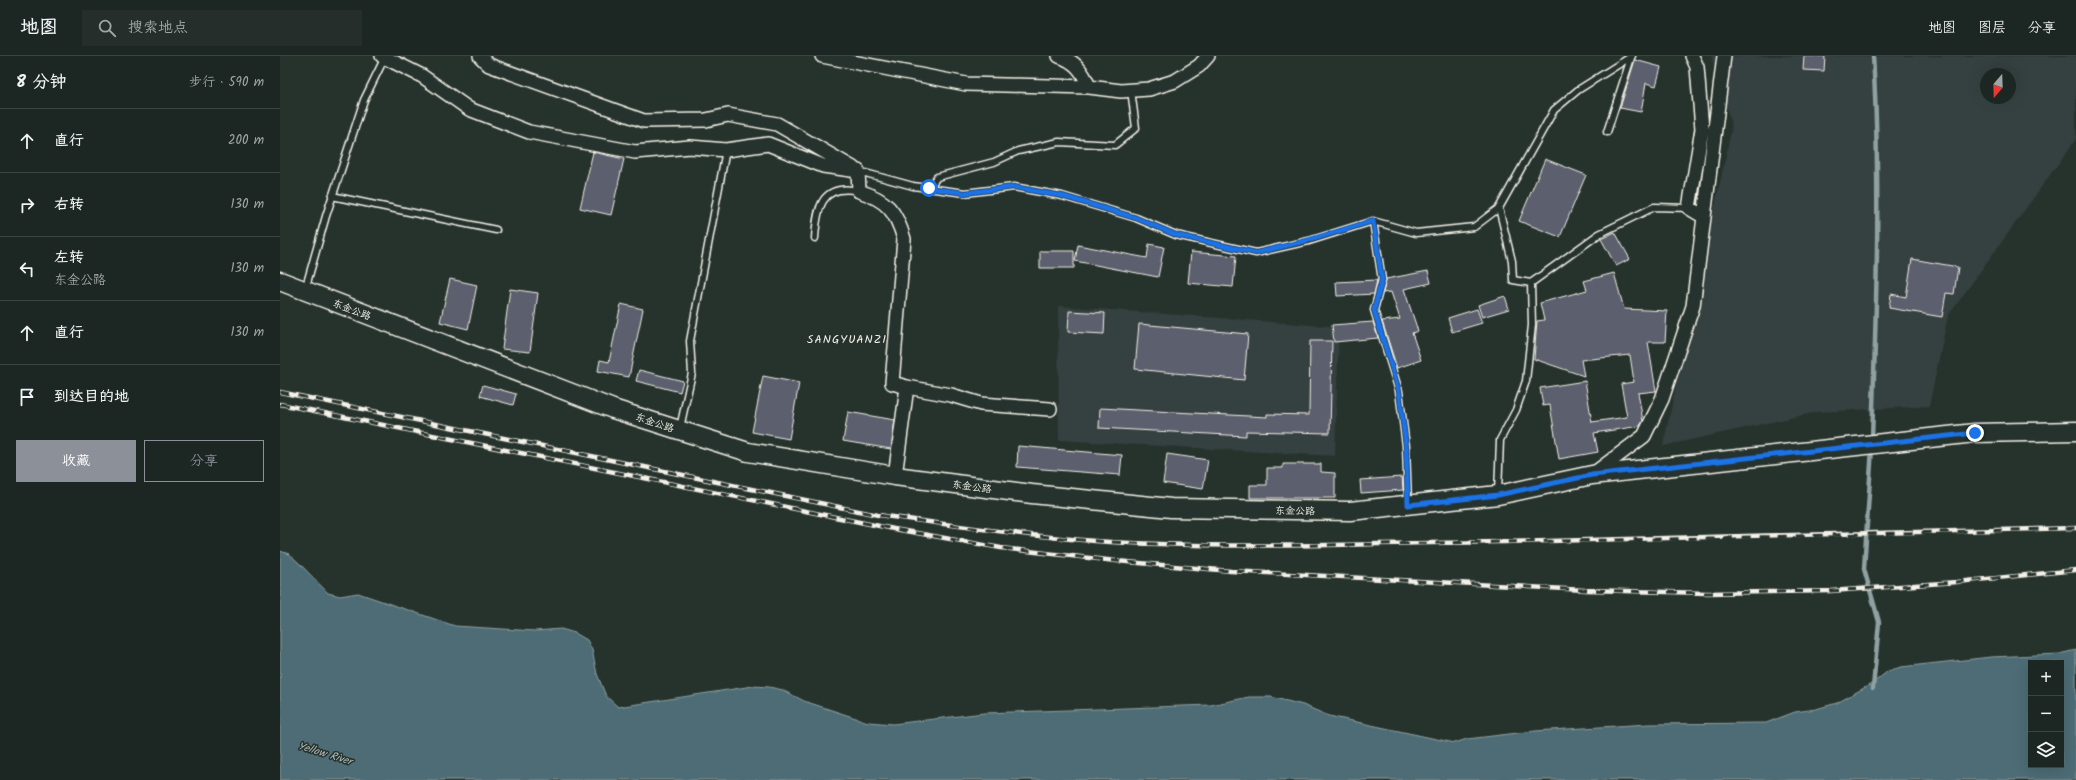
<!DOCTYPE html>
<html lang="zh">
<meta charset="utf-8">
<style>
:root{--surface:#1c2622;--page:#252e2a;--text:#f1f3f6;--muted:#a0a5a5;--line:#3a4340;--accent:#8c9099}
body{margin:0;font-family:Kalam,"LXGW WenKai TC",sans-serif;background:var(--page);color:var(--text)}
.controls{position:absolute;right:12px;bottom:12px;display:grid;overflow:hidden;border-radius:0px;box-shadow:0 4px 16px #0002}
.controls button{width:36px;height:36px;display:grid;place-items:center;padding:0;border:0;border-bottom:1px solid var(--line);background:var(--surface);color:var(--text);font:20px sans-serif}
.compass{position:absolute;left:1700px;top:12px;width:36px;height:36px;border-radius:50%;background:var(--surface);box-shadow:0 4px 16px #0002;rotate:199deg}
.stop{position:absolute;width:12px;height:12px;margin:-9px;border:3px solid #1a73e8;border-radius:50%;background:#fff}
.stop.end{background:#1a73e8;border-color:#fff;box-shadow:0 1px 4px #0008}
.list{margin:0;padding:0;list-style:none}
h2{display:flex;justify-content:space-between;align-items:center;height:52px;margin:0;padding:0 16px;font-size:17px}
h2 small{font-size:13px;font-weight:400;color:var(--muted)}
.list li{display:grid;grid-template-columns:26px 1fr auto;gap:12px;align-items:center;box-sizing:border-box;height:64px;padding:0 16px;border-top:1px solid var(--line)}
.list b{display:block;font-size:15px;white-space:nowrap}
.list p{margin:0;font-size:13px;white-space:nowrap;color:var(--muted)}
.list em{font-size:13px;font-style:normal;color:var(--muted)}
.actions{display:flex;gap:8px;padding:12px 16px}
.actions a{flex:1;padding:9px 0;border:1px solid var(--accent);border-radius:0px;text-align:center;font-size:14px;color:var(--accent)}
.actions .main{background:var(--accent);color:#fff}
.icon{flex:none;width:22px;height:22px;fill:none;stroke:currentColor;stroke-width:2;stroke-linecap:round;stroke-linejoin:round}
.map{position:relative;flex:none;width:1796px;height:724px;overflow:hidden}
header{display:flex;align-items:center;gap:24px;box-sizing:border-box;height:56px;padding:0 20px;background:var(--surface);border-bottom:1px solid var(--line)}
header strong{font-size:19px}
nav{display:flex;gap:22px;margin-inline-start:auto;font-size:14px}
.search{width:280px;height:36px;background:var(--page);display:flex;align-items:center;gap:10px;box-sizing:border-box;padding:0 14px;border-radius:0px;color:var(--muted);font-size:15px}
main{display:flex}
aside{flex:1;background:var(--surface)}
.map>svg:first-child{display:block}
.built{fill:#364040;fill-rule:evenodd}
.water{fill:#4e6c74;stroke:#90a1a2;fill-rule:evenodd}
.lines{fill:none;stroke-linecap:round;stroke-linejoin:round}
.stream{stroke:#90a1a2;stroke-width:4.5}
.building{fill:#5b5f6d;stroke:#f4f1e8}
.service-casing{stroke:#f4f1e8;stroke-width:9}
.minor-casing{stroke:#f4f1e8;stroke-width:16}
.secondary-casing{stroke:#f4f1e8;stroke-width:21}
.service{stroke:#26332d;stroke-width:6}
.minor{stroke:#26332d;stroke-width:13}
.secondary{stroke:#26332d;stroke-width:18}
.rail-casing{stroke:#f4f1e8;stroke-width:4.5}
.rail{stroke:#26332d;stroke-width:3;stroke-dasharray:9;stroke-linecap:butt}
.route{stroke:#1a73e8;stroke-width:5}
.labels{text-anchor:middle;stroke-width:3;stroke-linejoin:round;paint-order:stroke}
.street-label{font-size:10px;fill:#f4f1e8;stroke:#26332d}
.water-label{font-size:11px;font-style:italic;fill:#b2bcba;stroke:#26332d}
.quarter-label{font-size:12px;letter-spacing:1px;fill:#f4f1e8;stroke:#26332d}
</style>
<header>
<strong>地图</strong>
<div class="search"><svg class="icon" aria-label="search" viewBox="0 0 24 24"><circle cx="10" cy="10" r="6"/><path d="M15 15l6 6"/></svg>搜索地点</div>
<nav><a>地图</a><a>图层</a><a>分享</a></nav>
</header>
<main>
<aside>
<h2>8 分钟<small>步行 · 590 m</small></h2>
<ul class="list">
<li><svg class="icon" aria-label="ahead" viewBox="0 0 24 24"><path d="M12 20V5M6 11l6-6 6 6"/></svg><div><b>直行</b></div><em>200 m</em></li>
<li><svg class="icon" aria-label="right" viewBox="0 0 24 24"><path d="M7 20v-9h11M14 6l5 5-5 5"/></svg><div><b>右转</b></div><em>130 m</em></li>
<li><svg class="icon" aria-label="left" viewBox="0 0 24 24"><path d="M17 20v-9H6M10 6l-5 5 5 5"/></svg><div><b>左转</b><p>东金公路</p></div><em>130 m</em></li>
<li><svg class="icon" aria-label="ahead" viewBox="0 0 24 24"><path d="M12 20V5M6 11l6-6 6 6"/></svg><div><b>直行</b></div><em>130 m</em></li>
<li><svg class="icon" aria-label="arrive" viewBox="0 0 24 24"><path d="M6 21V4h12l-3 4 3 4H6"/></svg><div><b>到达目的地</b></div></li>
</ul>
<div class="actions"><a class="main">收藏</a><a>分享</a></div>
</aside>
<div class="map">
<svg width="1796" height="724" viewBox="0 0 1796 724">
<rect width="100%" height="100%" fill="#26332d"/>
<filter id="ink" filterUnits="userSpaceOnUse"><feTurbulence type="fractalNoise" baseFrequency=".025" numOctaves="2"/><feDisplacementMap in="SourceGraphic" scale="8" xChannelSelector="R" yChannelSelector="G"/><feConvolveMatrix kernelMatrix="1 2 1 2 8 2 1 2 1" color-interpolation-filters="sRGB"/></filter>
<g filter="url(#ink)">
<path class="built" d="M1431,0H1796V83L1668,260L1649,350L1537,356L1383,390L1452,71ZM1706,18H1730V42H1706Z
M778,250L1059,271L1055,400L779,384Z"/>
<path class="water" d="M0,495L9,498L18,506L48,537L60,540L78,537L175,570L255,575L281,573L295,577L307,584L312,594L317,618L326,640L338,651L473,630L489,631L503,634L524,645L588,666L613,668L704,657L931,649L969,641H991L1023,649L1049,660L1175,687L1187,683L1255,675L1369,668L1486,667L1515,656L1536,653L1557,647L1593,627L1608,615L1621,611L1711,601L1779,598L1796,594V724H0ZM1751,607H1781V709H1751Z"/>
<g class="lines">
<path class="stream" d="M1592,384C1596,256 1601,128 1593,0
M1592,392L1584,513L1599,566L1593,632"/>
</g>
<path class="building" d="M1524,0H1545L1544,15L1523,14Z
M1355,4L1381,11L1376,30L1366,27L1361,56L1340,52Z
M313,96L344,103L331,159L300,152Z
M1265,103L1306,119L1280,181L1239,165Z
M1335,176L1350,203L1336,210L1321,183Z
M869,188L884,191L878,221L795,205L798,189L867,202Z
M760,195H794V212H760Z
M911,196L956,200L953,231L908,227Z
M1632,203L1678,211L1674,238L1666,237L1662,261L1609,252L1611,238L1626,241Z
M1148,215L1151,227L1124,233L1138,275L1132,277L1141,304L1117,312L1102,265L1120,263L1111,236L1103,237L1106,223Z
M1334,217L1344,253L1387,255L1385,286H1368L1376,335L1358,337L1363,365L1360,370L1314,377L1318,396L1279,403L1270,349L1263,350L1260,332L1305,325L1312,366L1347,361L1341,328L1354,326L1350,299L1301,304L1304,320L1254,303L1257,265L1264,264L1260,247L1307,234L1304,225Z
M170,223L197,229L188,273L160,266Z
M1097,224L1094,238L1057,240L1056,226Z
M230,233L258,237L250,296L222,293Z
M1225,240L1229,253L1202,261L1198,249Z
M341,248L363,253L349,321L318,315L320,304L329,306Z
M1197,253L1202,267L1172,276L1168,262Z
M789,255L825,257L824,278L788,276Z
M1093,266L1098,282L1054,286L1052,269Z
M859,268L968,278L964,324L855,313Z
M1030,285H1052L1050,377L966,375V380L819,372L820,352L987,361V358L1029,359Z
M359,314L403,325L400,336L356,325Z
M483,320L519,327L509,383L472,376Z
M203,329L236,338L233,349L200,340Z
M568,356L615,364L611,393L563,385Z
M738,390L842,399L840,419L737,411Z
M887,398L928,404L923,433L883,427Z
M1003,408H1041V416L1055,417V442H970V429H987V412H1003Z
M1122,421L1123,434L1081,437L1080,424Z"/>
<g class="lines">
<defs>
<path id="service" d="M1327,76L1351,2
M578,115L633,130L685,137L734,131L782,140L856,162L896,179L976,197L1029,185L1093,165L1136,177L1194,171L1219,152L1274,54L1298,34L1352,0
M649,132L657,121L714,106L738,95L779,86L835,89L856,72L851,34
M52,140L216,174
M1219,152L1232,205L1233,224L1251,227L1319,178L1374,151L1409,152
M1093,165L1102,224L1094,254L1119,335L1126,390L1128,447
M535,182C537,152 541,127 579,135
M25,234L46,160L84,44L105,1
M400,372L412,317L410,285L446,94
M1218,437L1220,384L1236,354L1246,325L1252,269L1251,227"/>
<path id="minor" d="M102,0L142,20L189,53L249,76L355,96L410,91L446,94L488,88L543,110L578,115
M200,0L209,9L364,65L426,64L448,59L497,68L573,112
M542,0L686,28L809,31L841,35L869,33L895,25L919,10L928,0
M779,0C795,5 803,15 809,31
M1412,0L1417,11L1422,73L1409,152L1424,161
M578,115L579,135C607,144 616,155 624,183L612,327L627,331L615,420
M627,331L671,339L701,348L770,353
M1312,419L1364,380L1382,343L1413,250L1444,0"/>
<path id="secondary" d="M0,225L333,353L468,396L615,420L752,438L891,452L1070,455L1218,439L1312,419L1695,377L1796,375"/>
</defs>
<use href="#service" class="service-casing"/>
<use href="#minor" class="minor-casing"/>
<use href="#secondary" class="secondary-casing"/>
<use href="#service" class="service"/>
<use href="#minor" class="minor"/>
<use href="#secondary" class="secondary"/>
<defs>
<path id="rail" d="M0,336L598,459C692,472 785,486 880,488C994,492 1109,487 1224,486C1414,483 1605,478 1796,472
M0,348L614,473L721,492L836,505L951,515L1305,534L1427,537L1551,535L1677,526L1796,514"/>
</defs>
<use href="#rail" class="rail-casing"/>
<use href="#rail" class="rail"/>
</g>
</g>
<g class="lines" filter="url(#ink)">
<path class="route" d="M649,132L685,137L734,131L782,140L856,162L896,179L976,197L1029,184L1093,165L1102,224L1094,254L1119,335L1126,390L1128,449L1218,439L1312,419L1695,377"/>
</g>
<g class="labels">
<g class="street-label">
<text transform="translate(72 253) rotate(21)" y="4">东金公路</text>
<text transform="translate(375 366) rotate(18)" y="4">东金公路</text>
<text transform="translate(692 430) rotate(8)" y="4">东金公路</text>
<text transform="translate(1015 454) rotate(1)" y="4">东金公路</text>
</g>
<g class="water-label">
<text transform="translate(45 697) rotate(17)" y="4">Yellow River</text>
</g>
<g class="quarter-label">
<text x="567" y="287">SANGYUANZI</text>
</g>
</g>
</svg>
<div class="controls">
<button>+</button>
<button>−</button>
<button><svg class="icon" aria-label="layers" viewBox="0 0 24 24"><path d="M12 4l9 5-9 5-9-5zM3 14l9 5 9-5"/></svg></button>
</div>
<svg class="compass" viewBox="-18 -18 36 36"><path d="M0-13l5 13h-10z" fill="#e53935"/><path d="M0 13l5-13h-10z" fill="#a0a5a5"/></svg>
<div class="stop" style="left:649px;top:132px"></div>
<div class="stop end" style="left:1695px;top:377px"></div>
</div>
</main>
